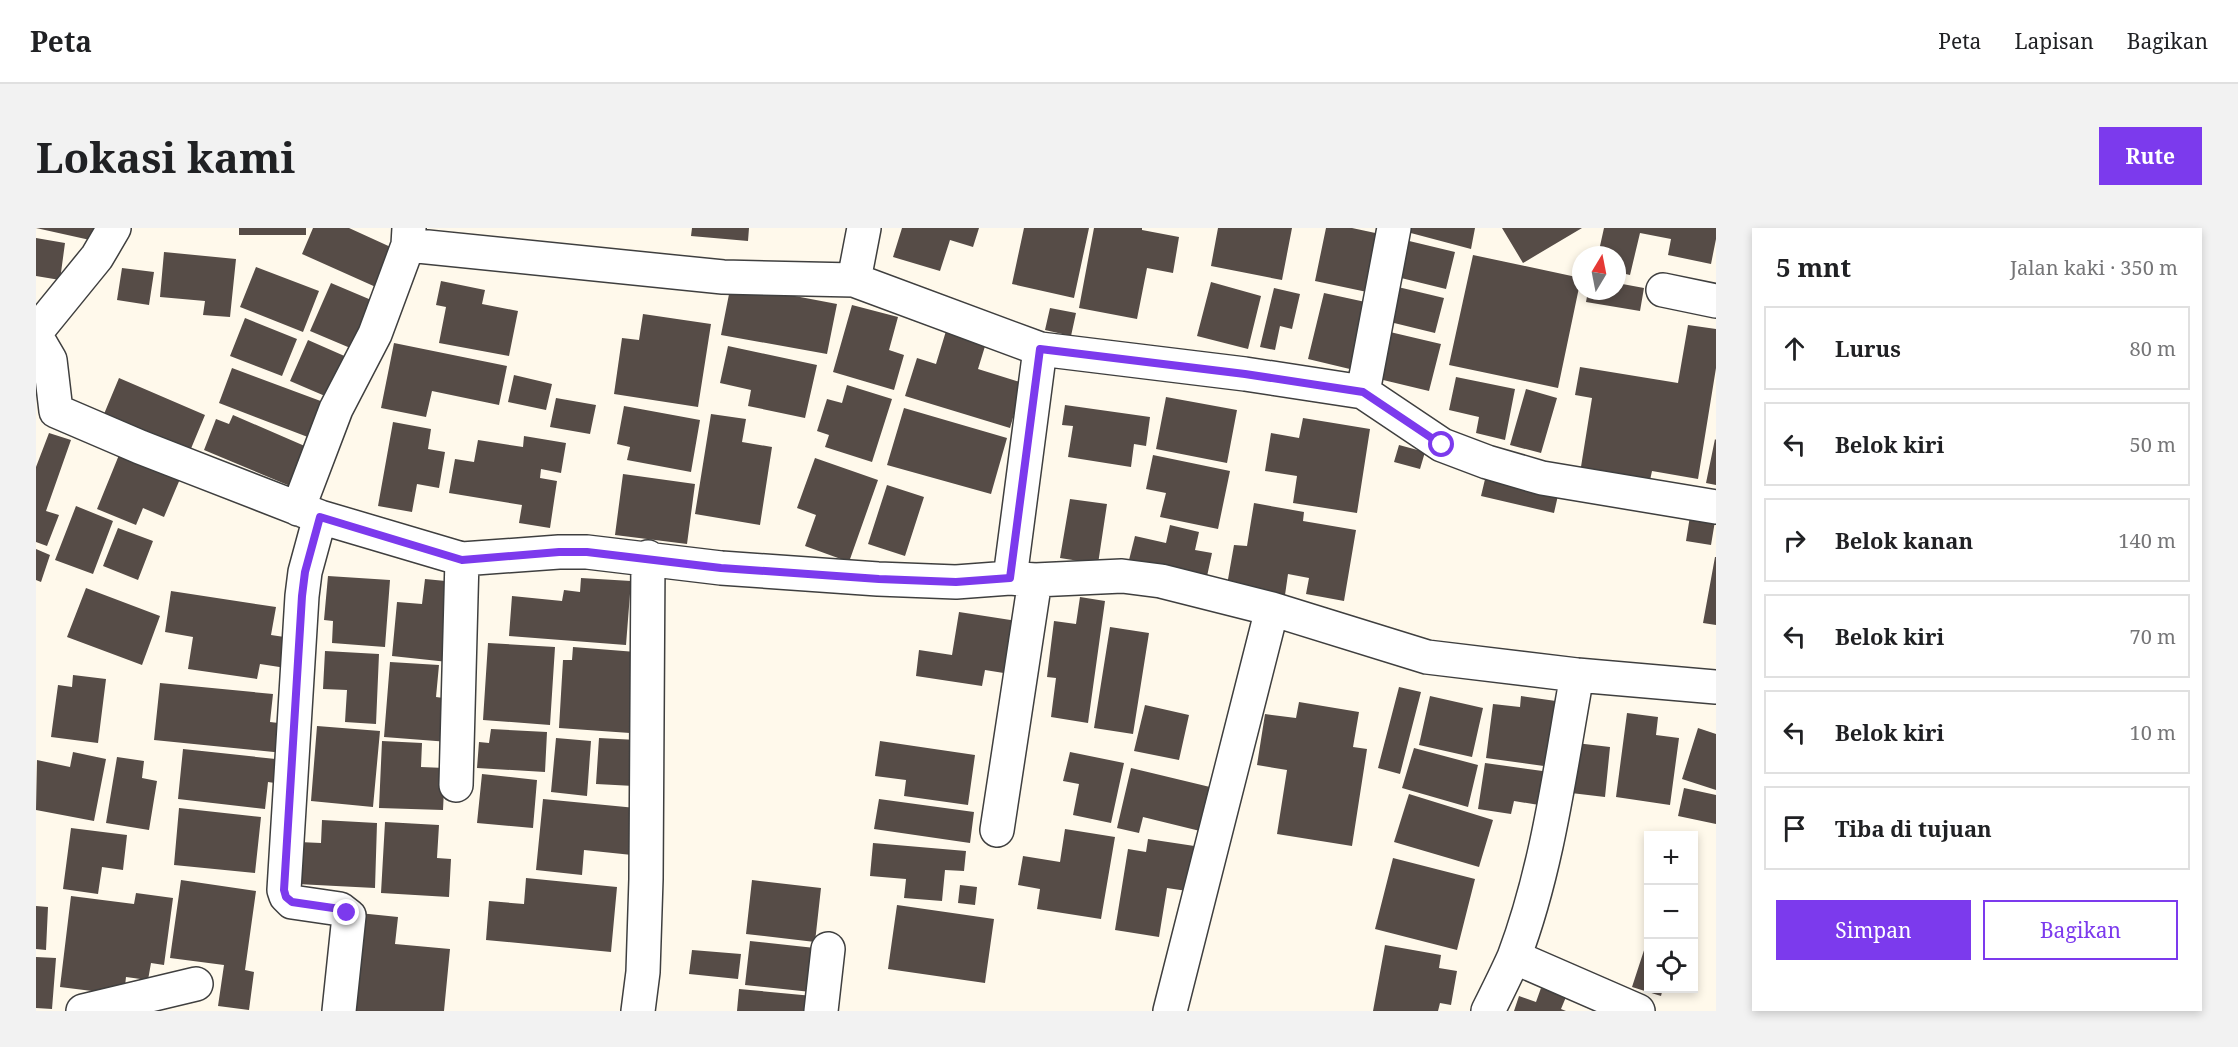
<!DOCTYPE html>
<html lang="id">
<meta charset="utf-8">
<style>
:root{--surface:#fff;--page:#f2f2f2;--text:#202124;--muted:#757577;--line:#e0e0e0;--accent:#7c3aed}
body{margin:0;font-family:"Noto Serif",serif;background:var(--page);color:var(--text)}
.controls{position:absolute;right:18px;bottom:18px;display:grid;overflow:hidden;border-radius:0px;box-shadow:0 3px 9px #0003}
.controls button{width:54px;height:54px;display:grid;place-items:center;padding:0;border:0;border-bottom:2px solid var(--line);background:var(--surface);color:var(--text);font:30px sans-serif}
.compass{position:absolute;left:1536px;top:18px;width:54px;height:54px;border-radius:50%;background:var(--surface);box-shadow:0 3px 9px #0003;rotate:10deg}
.stop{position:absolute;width:18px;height:18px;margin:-14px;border:4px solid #7c3aed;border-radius:50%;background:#fff}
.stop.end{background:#7c3aed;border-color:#fff;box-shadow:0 2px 6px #0008}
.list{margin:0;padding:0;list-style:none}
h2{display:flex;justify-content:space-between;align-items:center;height:78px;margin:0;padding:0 24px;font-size:26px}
h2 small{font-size:20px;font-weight:400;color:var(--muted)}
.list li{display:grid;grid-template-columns:39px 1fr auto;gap:18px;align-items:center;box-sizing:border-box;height:84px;margin:0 12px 12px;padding:0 12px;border:2px solid var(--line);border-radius:0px}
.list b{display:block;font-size:22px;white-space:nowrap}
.list em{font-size:20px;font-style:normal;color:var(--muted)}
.actions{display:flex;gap:12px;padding:18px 24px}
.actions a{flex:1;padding:14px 0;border:2px solid var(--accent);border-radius:0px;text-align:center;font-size:21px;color:var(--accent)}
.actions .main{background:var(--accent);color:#fff}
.icon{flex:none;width:33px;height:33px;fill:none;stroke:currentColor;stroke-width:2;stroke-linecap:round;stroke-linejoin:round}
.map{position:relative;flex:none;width:1680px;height:783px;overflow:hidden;border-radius:0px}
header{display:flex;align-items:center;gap:36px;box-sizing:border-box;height:84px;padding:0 30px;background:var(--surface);border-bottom:2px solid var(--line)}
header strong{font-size:28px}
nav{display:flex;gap:33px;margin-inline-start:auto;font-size:21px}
.intro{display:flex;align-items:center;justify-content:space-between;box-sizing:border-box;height:144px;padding:0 36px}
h1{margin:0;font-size:42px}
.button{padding:15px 27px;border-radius:0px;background:var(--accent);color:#fff;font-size:21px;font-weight:700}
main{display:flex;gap:36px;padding:0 36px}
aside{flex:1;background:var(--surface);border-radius:0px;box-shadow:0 3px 9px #0003}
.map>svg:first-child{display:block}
.building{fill:#564c47}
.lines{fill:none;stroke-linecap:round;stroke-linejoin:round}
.minor-casing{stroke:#3f3f3f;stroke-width:36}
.minor{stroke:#fff;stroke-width:33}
.route{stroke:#7c3aed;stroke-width:8}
</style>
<header>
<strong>Peta</strong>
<nav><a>Peta</a><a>Lapisan</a><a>Bagikan</a></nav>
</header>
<div class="intro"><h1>Lokasi kami</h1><a class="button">Rute</a></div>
<main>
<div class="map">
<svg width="1680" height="783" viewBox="0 0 1680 783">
<rect width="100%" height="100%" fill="#fff9eb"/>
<path class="building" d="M0,0H66L63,14Z
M203,0H270V7H203Z
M277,0H313L359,21L342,60L266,26Z
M656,0H713L712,13L655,8Z
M866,0H943L937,19L914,12L904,43L857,29Z
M988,0H1053L1038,70L976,56Z
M1058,0H1106V2L1143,9L1137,45L1111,40L1101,91L1043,80Z
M1182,0H1256L1246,52L1175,38Z
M1290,0H1316L1344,6L1331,64L1279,53Z
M1372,0H1439L1435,21L1371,4Z
M1466,0H1546L1487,35Z
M1568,0H1680V11L1675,36L1632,27L1635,11L1604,5L1594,47L1581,44V27H1562Z
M0,10L29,15L24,52L0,48Z
M1369,12L1419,24L1410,61L1361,49Z
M128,24L200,31L194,89L167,87L169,73L124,69Z
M1437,27L1545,50L1522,160L1413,137Z
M220,39L283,63L267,104L204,79Z
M86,40L118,44L113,77L81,72Z
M405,53L449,62L446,76L482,83L473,128L403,115L410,79L400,77Z
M1175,54L1225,68L1212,121L1161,108Z
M295,55L340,74L319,122L274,103Z
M1581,55L1608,60L1604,83L1550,74L1552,63H1581Z
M695,56L801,76L791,126L685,107Z
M1362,59L1408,70L1399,105L1354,94Z
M1238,60L1264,66L1256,101L1244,98L1239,122L1224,119Z
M1288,65L1334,75L1318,142L1272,131Z
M816,77L862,89L853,122L868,127L858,162L797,144Z
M1014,80L1040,85L1035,108L1009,102Z
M607,86L675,96L662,179L578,166L586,110L603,112Z
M209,90L261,111L246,148L194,128Z
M1652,97L1680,101V140L1662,251L1616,243L1613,257L1544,245L1556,170L1539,167L1544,139L1642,155Z
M910,103L950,115L942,141L987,155L974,200L869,168L881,130L900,136Z
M1354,104L1405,116L1393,163L1343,151Z
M272,112L313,130L296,171L254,153Z
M358,115L471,138L463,177L396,163L390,189L345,180Z
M692,118L781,137L769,190L712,178L715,162L684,155Z
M196,140L290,175L277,211L183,175Z
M478,147L516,156L510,182L472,174Z
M1420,149L1479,161L1469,212L1440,205L1443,189L1413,182Z
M83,150L169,187L154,223L68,186Z
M811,157L856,171L836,234L789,219L793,207L781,203L791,171L806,175Z
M1490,161L1521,170L1505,225L1474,217Z
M1130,169L1201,182L1191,235L1120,221Z
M520,170L560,177L554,206L514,199Z
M1029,177L1114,189L1110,218L1098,216L1095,239L1032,229L1037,198L1026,197Z
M588,178L664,192L655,244L591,232L594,219L581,216Z
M868,180L971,210L955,266L851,237Z
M675,186L710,191L706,214L736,219L724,297L659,286Z
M197,187L271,219L254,258L168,222L180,191L193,196Z
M1267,190L1334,201L1321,285L1257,275L1261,248L1229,243L1235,205L1263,210Z
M357,194L395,201L392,221L409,224L403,260L381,256L376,284L342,278Z
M13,205L35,212L10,283L23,287L11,318L0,314V239Z
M488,208L530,215L525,245L505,241L504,250L521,253L514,300L483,295L486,277L413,265L419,231L438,234L442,212L487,219Z
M1679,211L1680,212V257L1670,255Z
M1363,217L1389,224L1384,241L1358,234Z
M83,227L144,251L128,289L107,280L100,297L61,281Z
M1117,227L1194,243L1182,301L1124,289L1130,265L1110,261Z
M779,230L842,252L813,334L769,318L780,287L761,280Z
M587,246L659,256L651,316L579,307Z
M1450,247L1523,263L1518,285L1445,268Z
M851,257L888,269L869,328L832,316Z
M1034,271L1071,276L1062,336L1024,330Z
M1218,275L1268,284L1267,293L1320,302L1308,373L1270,366L1273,350L1252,346L1249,367L1191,357L1198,317L1211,318Z
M40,278L77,293L57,346L19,332Z
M1654,288L1679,293L1675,317L1650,313Z
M1134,297L1163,304L1159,322L1176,325L1170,353L1092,336L1099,308L1130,315Z
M82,300L117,313L102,352L67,338Z
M0,321L14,327L5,354L0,352Z
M1679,329H1680V397L1667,395Z
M292,348L354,352L349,419L296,415L297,393L288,392Z
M545,350L595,353L590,417L473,408L476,368L526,373L528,362L544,364Z
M389,351L420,354L412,434L356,428L361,374L386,376Z
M50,360L124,388L106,437L31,409Z
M135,363L240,379L235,407L255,410L250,440L224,436L221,451L152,441L157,409L129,404Z
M1044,369L1069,373L1052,495L1015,489L1020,450L1011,449L1018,393L1040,396Z
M923,384L981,393L974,446L949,442L946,458L880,448L883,422L916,427Z
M1074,399L1113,405L1097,506L1058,500Z
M452,415L519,419L514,497L447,492Z
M537,419L600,424L594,505L523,500L527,432H536Z
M289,423L343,426L340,496L309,494L311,462L287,461Z
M354,434L403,437L400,469L415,471L413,514L348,509Z
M37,447L70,451L62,515L15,509L22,457L36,459Z
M124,455L237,466L234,494L251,496L248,525L118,512Z
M1363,459L1385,464L1364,546L1342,540Z
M1394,468L1447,480L1436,529L1383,517Z
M1485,468L1527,474L1515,539L1450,530L1457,476L1484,479Z
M1263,474L1323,484L1317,519L1331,521L1316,618L1241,606L1251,542L1221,537L1229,486L1260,490Z
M1109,477L1153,487L1143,532L1098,523Z
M1591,485L1622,489L1620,507L1643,510L1634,577L1580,569Z
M281,498L344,503L337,579L275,573Z
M1662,500L1680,506V562L1646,551Z
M455,501L511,504L509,544L441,540L443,514L453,515Z
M520,510L555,513L551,568L515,564Z
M563,510L601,512L598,558L560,556Z
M346,513L386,515L385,539L409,540L407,582L343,580Z
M844,513L939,527L932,577L868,568L870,552L839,548Z
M1540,515L1574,519L1569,569L1535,565Z
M1378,520L1442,537L1432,579L1366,560Z
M147,521L249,532L246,556L232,554L229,581L142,571Z
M37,524L70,531L58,593L0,582L1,532L34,539Z
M1034,524L1088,535L1075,595L1037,587L1043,556L1027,553Z
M81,529L108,533L106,550L121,553L113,602L70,595Z
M1449,535L1514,544L1509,578L1478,573L1475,586L1442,581Z
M1095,540L1174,559L1164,603L1107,589L1103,605L1081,600Z
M446,546L501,552L497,600L441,595Z
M1648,560L1680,567V596L1642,588Z
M1373,566L1457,592L1443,639L1358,614Z
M507,571L600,580L596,627L548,622L546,647L500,642Z
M843,571L938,584L934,615L838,601Z
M143,580L225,589L219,645L138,637Z
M286,592L341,595L339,660L261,656L263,614L285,615Z
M349,594L403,597L401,630L415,631L413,669L345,665Z
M35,600L91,607L87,642L66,639L62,666L27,661Z
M1029,601L1079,609L1065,691L1001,681L1004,661L982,657L987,628L1024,634Z
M1112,611L1165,619L1158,664L1131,660L1123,709L1079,702L1092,621L1110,624Z
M837,615L930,623L928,643L909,642L906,673L868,670L870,651L834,648Z
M1357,630L1439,651L1421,722L1339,701Z
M490,650L581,659L575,724L450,712L453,673L488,676Z
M145,652L220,663L209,742L218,744L213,782L182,778L188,737L134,730Z
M716,652L785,660L779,714L710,706Z
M924,657L941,659L939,677L922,675Z
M100,665L137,670L128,737L115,735L112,752L90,749L88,767L24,759L35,668L98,676Z
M861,677L958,691L949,755L852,741Z
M0,678L12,679L10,722L0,721Z
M323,685L362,689L359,716L414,721L408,783H313Z
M1612,710V760H1627L1625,768L1596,759Z
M714,713L779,720L775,764L709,757Z
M1349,717L1405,727L1403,740L1421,743L1415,777L1404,775L1402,783H1337Z
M656,722L705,726L702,751L653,746Z
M0,729L20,730L16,781L0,780Z
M1505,760L1530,769L1525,781L1530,783H1478L1483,768L1500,774Z
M703,761L777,768L776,783H701Z"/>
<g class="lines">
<defs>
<path id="minor" d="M828,0L818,52L1004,121L1209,146L1327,164L1406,217L1451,234L1506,250L1680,279
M372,17L687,49L818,52
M1627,62L1680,73
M0,104L61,29L78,0
M0,108L14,132L20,183L104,219L284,289L426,331L523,324H551L685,340L842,351L920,354L974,350L999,352L1086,348L1125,353L1236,381L1391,429L1541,447L1680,459
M1327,164L1358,0
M262,281L300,181L339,106L372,17L373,0
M284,289L269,344L266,368L248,662L250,668L256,674L304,681L313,688L303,783
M974,350L1004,121
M420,557L426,331
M961,602L999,352
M1478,729L1602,783
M47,783L160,756
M602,783L607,744L610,651L612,329
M785,783L792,721
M1134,783L1236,381
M1452,783C1461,765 1470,747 1478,729C1512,639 1524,541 1541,447"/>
</defs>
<use href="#minor" class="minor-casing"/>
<use href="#minor" class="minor"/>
</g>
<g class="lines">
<path class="route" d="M311,685L304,681L256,674L250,669L248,662L266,368L269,344L284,289L426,332L523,324H551L685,340L843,351L920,354L974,350L1004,121L1209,146L1327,164L1406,217"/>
</g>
</svg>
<div class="controls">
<button>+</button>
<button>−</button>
<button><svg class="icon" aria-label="locate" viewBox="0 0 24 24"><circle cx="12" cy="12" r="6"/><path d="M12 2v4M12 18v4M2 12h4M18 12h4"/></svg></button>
</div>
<svg class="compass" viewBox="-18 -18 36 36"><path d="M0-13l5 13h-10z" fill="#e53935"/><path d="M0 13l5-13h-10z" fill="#757577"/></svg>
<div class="stop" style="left:1406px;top:217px"></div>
<div class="stop end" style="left:311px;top:685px"></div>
</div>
<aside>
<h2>5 mnt<small>Jalan kaki · 350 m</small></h2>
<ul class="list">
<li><svg class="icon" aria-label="ahead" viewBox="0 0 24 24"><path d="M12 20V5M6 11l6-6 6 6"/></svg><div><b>Lurus</b></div><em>80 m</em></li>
<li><svg class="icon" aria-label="left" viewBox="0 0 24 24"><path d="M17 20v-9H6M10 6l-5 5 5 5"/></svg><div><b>Belok kiri</b></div><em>50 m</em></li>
<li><svg class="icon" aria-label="right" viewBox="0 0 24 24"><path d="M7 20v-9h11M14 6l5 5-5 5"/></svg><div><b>Belok kanan</b></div><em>140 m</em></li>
<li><svg class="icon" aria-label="left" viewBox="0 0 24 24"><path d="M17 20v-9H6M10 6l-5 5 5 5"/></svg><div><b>Belok kiri</b></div><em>70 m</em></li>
<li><svg class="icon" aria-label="left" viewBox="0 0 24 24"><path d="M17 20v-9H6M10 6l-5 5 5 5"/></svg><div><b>Belok kiri</b></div><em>10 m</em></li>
<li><svg class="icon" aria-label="arrive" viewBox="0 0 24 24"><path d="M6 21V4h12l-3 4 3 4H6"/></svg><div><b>Tiba di tujuan</b></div></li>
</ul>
<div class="actions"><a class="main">Simpan</a><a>Bagikan</a></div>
</aside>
</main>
